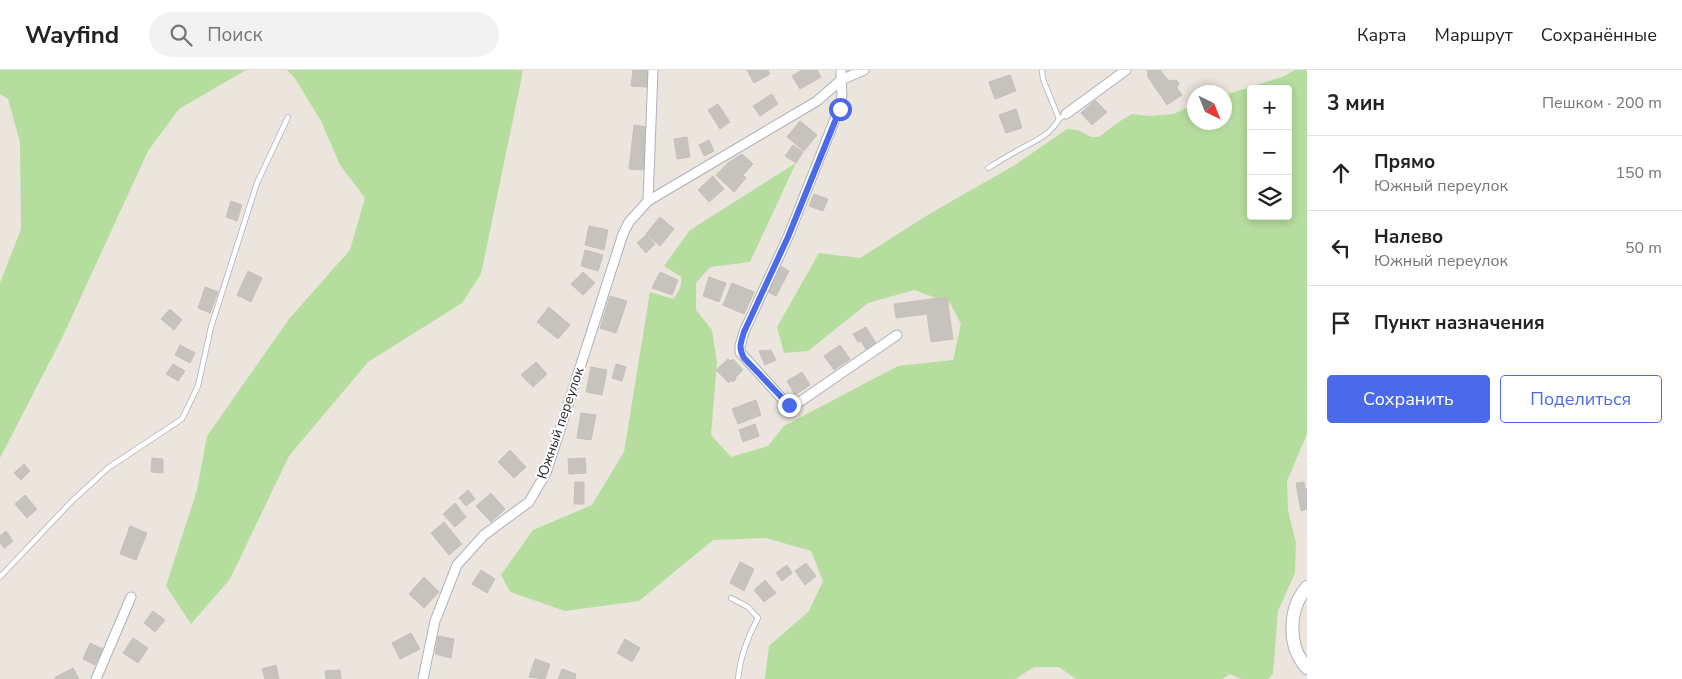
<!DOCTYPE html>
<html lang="ru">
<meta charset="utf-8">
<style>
:root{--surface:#fff;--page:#f2f2f2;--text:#222;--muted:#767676;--line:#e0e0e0;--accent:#4b6aea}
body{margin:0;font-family:"Nunito Sans",sans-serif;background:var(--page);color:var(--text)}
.controls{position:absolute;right:15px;top:15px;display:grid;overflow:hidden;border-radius:5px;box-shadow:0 2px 8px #0003}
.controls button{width:45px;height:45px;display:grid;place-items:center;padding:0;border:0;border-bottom:1px solid var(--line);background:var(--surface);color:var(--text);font:25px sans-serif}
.compass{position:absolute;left:1187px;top:15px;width:45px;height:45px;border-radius:50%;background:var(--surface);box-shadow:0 2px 8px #0003;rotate:137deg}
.stop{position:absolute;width:15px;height:15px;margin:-11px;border:4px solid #4b6aea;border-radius:50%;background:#fff}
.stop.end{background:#4b6aea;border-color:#fff;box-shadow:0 1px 5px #0008}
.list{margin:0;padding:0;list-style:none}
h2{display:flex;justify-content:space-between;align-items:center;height:65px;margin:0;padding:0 20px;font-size:21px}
h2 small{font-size:16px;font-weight:400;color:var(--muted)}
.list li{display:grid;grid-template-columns:32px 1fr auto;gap:15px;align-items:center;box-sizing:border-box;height:75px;padding:0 20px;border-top:1px solid var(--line)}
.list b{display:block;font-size:19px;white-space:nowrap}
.list p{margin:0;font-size:16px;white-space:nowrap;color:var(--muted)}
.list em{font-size:16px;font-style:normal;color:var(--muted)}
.actions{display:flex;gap:10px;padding:15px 20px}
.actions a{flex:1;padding:11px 0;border:1px solid var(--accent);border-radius:5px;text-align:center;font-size:18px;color:var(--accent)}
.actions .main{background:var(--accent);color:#fff}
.icon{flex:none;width:28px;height:28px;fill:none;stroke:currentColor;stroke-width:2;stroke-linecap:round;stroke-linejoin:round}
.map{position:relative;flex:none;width:1307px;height:609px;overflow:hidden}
header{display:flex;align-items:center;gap:30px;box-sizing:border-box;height:70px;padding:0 25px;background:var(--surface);border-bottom:1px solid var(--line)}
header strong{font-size:24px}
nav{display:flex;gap:28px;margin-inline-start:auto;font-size:18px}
.search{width:350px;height:45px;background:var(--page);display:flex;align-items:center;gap:12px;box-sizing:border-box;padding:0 18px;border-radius:28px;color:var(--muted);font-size:19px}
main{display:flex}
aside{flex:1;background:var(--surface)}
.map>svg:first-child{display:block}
.green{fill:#b4dd9e;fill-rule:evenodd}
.building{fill:#c6c2bd;stroke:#c6c0b7}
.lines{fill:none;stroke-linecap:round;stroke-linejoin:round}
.lane-casing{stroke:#aeb0b9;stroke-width:6}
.street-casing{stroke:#aeb0b9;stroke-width:11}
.secondary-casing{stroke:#aeb0b9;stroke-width:14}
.lane{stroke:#fff;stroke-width:4.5}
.street{stroke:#fff;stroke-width:9}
.secondary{stroke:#fff;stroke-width:12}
.route{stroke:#4b6aea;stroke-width:6}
.labels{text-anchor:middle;stroke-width:4;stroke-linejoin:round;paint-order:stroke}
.street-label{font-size:14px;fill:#2a2a2a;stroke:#fff}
</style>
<header>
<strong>Wayfind</strong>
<div class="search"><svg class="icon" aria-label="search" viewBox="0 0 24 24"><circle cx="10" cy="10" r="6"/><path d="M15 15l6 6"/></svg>Поиск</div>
<nav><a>Карта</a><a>Маршрут</a><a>Сохранённые</a></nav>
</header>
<main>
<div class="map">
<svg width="1307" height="609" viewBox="0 0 1307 609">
<rect width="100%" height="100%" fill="#ebe5dd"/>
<path class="green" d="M0,0H246L179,39L148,81L62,268L0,388V213L21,159L20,72L8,29L0,24Z
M287,0H522V6L481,204L462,233L368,292L289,386L230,509L191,554L166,516L197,420L207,366L289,249L350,180L365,128L340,95L321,51L294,7Z
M1295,0H1307V364L1287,411L1288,440L1296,473L1295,503L1278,541L1273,604L1268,609H1241L1230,604L1222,609H1076L1059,597H1034L1015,609H765L769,576L809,541L823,511L811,481L766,468L713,470L639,531L565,541L510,522L501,505L533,460L592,435L624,382L650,222L673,229C679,222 682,216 681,207L664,196L690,160L796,93L750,192L710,197L696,213V240L712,260L717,292L711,365L731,387L768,376L784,356L898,296L953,290L961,254L950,233L914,220L868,233L808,281L784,283L777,257L819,183L860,188L931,143L1015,95L1067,59L1078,60L1091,67H1099L1117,53L1132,44L1150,46L1173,44L1194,35V52H1224L1225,25L1282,7ZM1251,19H1288V146H1251Z"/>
<path class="building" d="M633,0H649L648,17L631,16Z
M747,0H768L770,4L754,13Z
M802,0H817L821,7L800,19L792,6Z
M1147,0H1160L1169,11L1176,10L1179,13L1177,18L1182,25L1167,35L1148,7Z
M1010,5L1016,21L995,29L989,12Z
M772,24L778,34L760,46L753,36Z
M1095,30L1107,42L1092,55L1081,43Z
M718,34L730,52L720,59L708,40Z
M1016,39L1022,58L1006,63L999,45Z
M800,51L817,65L804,81L787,67Z
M634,55L648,57L643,100L629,99Z
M687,67L690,87L677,89L674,69Z
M709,70L714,81L704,86L699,75Z
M793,75L803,82L796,93L785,86Z
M742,84L753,94L743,105L729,92Z
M729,92L746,108L734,122L716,105Z
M713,106L724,119L709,132L698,120Z
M814,124L828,129L823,141L809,136Z
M231,131L242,135L237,151L226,147Z
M660,147L674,159L660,176L646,164Z
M589,156L608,160L604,180L585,175Z
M646,165L655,174L646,183L637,173Z
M585,180L603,185L598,201L581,196Z
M779,195L789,201L786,207L776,202Z
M248,201L262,208L251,232L237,225Z
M583,202L595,213L583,225L571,214Z
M660,202L678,210L672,225L652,218Z
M776,202L786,207L776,226L766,221Z
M709,207L726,213L719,232L703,226Z
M732,213L754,222L744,244L723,235Z
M205,217L218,222L210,243L198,238Z
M610,226L627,231L616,263L600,258Z
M947,227L953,269L931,272L927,244L896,248L894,234Z
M549,237L570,255L558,269L537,252Z
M170,239L182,250L174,260L161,249Z
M866,257L877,275L867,281L861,271L858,272L853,264Z
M180,275L195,283L190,293L175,285Z
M840,275L850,289L834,300L824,286Z
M771,280L776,290L765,295L759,281Z
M728,289L730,291L733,289L743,300L735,308L736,309L733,312L732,310L729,313L716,300Z
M536,292L547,304L533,317L521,305Z
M173,294L185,301L178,311L166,304Z
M616,294L626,297L622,311L612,308Z
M591,297L607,300L602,325L586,322Z
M802,302L810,315L795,325L787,311Z
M756,330L761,345L738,354L732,339Z
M581,343L596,345L591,370L577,368Z
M755,354L759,366L743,372L739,360Z
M510,380L526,397L514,408L498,392Z
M152,388L163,389V403L151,402Z
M585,388L586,403L569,404L568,389Z
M24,394L30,401L21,410L14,403Z
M575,412H584V434H574Z
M1304,412L1305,419H1307V439L1301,441L1296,413Z
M468,420L475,429L466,436L459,428Z
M491,423L505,439L491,452L476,436Z
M25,425L37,439L27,448L15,434Z
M455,433L466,447L455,457L443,444Z
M444,452L462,474L449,485L431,463Z
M130,456L147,463L136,490L120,484Z
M6,461L13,471L4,478L0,473V466Z
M740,492L754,499L744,521L730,513Z
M806,493L816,506L805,515L795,501Z
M787,495L792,503L782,511L776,503Z
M481,500L495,509L487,523L472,514Z
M424,507L439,522L424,538L409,524Z
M765,510L776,523L764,532L754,520Z
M153,541L165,550L155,562L144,553Z
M411,563L420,579L400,589L392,573Z
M438,566L454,569L451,588L435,584Z
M133,568L148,578L138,593L123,583Z
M625,569L640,578L632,592L617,583Z
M90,573L103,579L95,595L83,589Z
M535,589L550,594L545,609L529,607Z
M276,595L279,609H265L262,599Z
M73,598L79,609H55L54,608Z
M562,599L576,604L575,609H558Z
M340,600L341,609H326L325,601Z"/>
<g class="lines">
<defs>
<path id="lane" d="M1042,0L1043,9L1059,49L1066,44
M988,98C999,91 1011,84 1022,78C1037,70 1050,65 1059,49
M0,507L71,432L108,398L182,349L198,316L211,257L257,113L288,47
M731,528L748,537L758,548C747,568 740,587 738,609"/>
<path id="street" d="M864,0L841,10L842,25L839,39L788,167L744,262L740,276V282L784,331L789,335H795L897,265
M1066,44L1126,0
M648,131L653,0
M96,609L131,527
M423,609L435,551L457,495L484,465L529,432L546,403L623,164L629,152L648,131L817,31L841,10V0"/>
<path id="secondary" d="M1307,517C1288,539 1287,576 1307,598"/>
</defs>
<use href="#lane" class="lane-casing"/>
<use href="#street" class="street-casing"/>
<use href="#secondary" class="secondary-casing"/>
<use href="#lane" class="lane"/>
<use href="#street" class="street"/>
<use href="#secondary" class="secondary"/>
</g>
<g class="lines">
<path class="route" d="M789,335L744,288C738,278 741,272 744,262L788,167L840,39"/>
</g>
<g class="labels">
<g class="street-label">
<text transform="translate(560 353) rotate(-71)" y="5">Южный переулок</text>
</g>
</g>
</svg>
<div class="controls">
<button>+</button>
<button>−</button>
<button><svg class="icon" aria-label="layers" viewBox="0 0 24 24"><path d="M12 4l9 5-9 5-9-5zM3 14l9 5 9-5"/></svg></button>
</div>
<svg class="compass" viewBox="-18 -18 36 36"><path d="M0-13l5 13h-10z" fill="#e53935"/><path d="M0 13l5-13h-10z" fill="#767676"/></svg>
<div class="stop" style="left:840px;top:39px"></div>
<div class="stop end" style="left:789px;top:335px"></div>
</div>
<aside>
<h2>3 мин<small>Пешком · 200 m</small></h2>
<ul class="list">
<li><svg class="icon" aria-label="ahead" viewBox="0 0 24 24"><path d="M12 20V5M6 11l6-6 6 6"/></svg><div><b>Прямо</b><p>Южный переулок</p></div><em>150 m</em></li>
<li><svg class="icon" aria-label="left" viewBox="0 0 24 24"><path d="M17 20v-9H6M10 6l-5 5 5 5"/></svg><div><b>Налево</b><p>Южный переулок</p></div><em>50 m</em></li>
<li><svg class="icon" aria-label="arrive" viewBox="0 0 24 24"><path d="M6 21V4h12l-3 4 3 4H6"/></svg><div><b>Пункт назначения</b></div></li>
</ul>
<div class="actions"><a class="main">Сохранить</a><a>Поделиться</a></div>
</aside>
</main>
